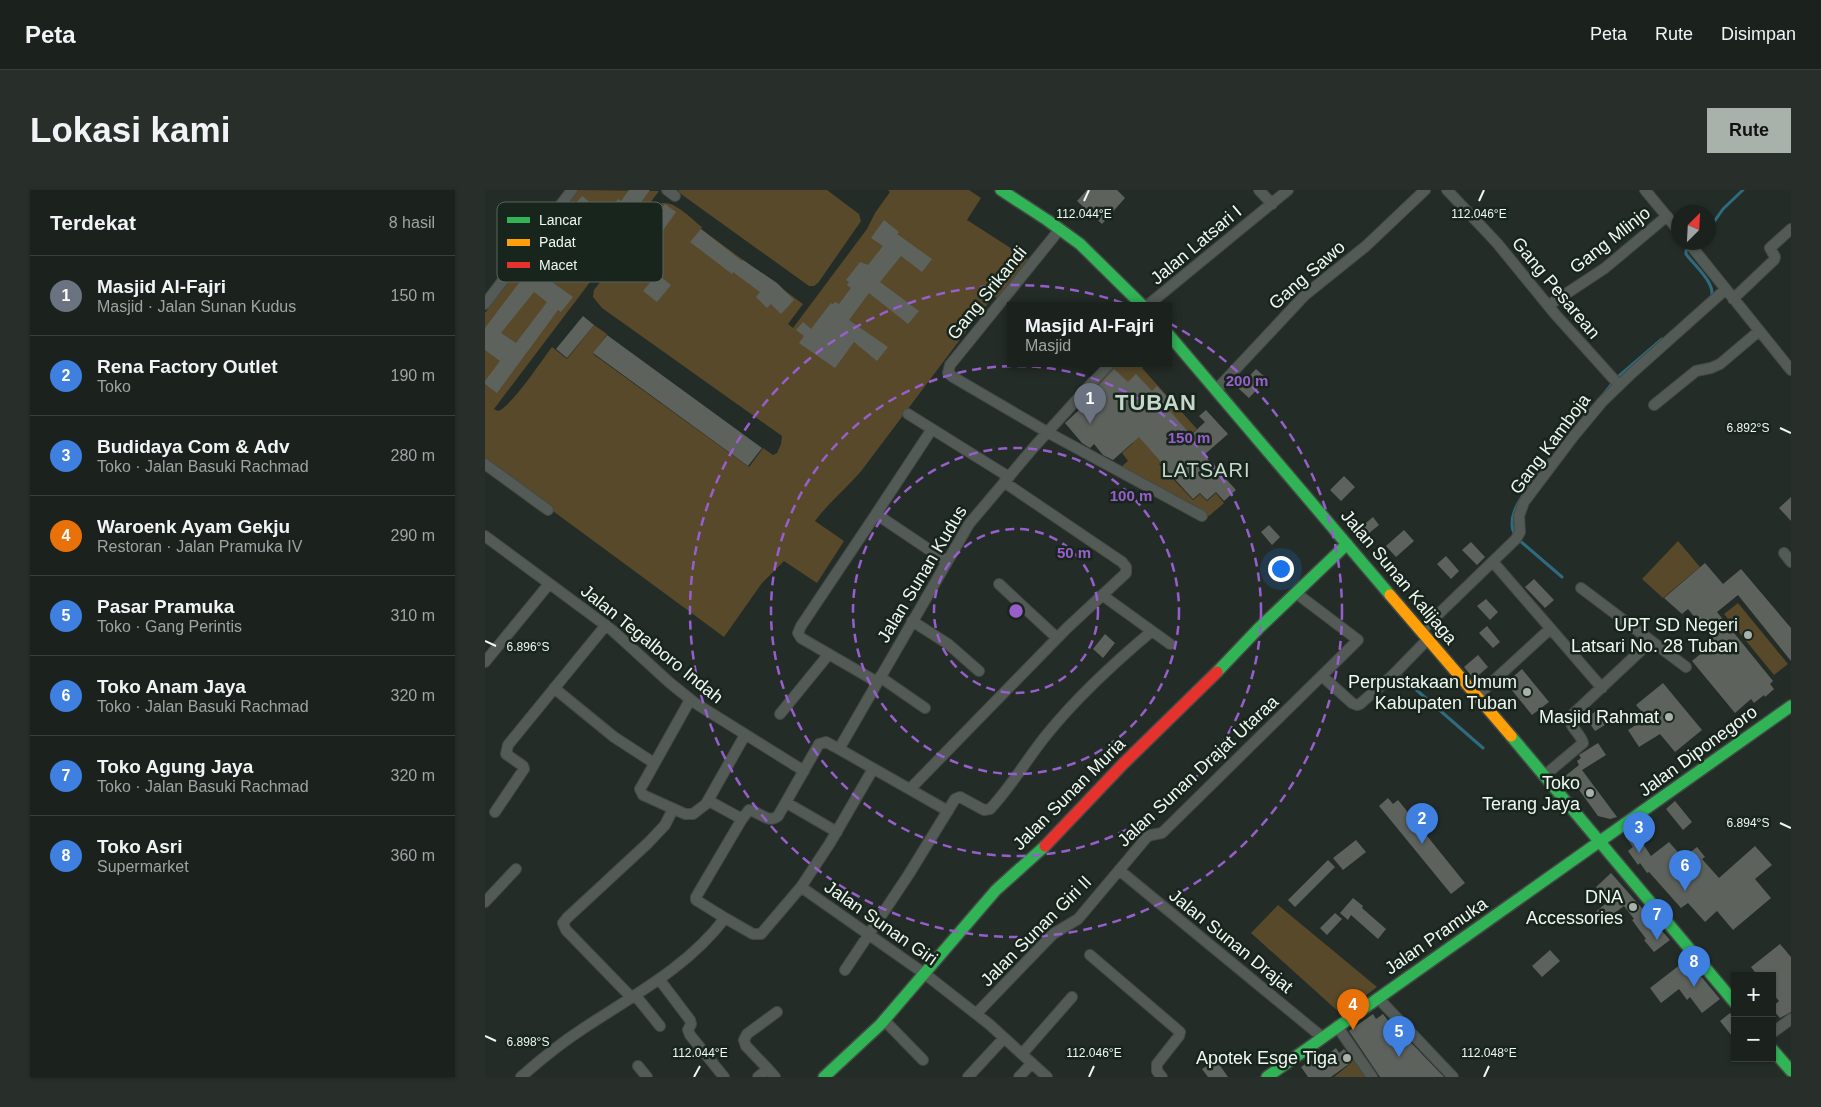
<!DOCTYPE html>
<html lang="id">
<meta charset="utf-8">
<style>
:root{--surface:#1b211d;--page:#282e2a;--text:#f1f3f6;--muted:#a0a3a4;--line:#393e3b;--accent:#a8b1aa}
body{margin:0;font-family:Helvetica,sans-serif;background:var(--page);color:var(--text)}
.controls{position:absolute;right:15px;bottom:15px;display:grid;overflow:hidden;border-radius:0px;box-shadow:0 1px 4px #0004}
.controls button{width:45px;height:45px;display:grid;place-items:center;padding:0;border:0;border-bottom:1px solid var(--line);background:var(--surface);color:var(--text);font:25px sans-serif}
.compass{position:absolute;left:1186px;top:15px;width:45px;height:45px;border-radius:50%;background:var(--surface);box-shadow:0 1px 4px #0004;rotate:24deg}
.you{position:absolute;left:795px;top:378px;width:18px;height:18px;margin:-12px;border:4px solid #fff;border-radius:50%;background:#1a73e8;box-shadow:0 0 0 8px #1a73e833}
.badge{display:grid;place-items:center;width:32px;height:32px;border-radius:50%;background:var(--accent);color:#fff;font-size:16px;font-weight:700}
.pin{position:absolute;translate:-50% -41px;filter:drop-shadow(0 1px 2px #0008)}
.pin::after{content:'';position:absolute;top:26px;width:18px;height:15px;background:inherit;clip-path:polygon(0 0,100% 0,50% 100%)}
.popup{position:absolute;left:522px;top:112px;width:165px;height:65px;box-sizing:border-box;display:grid;place-content:center;border-radius:0px;background:var(--surface);filter:drop-shadow(0 1px 4px #0005);font-size:16px;white-space:nowrap;color:var(--muted)}
.popup b{font-size:19px;color:var(--text)}
.popup::after{content:'';position:absolute;left:50%;top:100%;margin-left:-10px;border:10px solid transparent;border-top-color:var(--surface)}
.list{margin:0;padding:0;list-style:none}
h2{display:flex;justify-content:space-between;align-items:center;height:65px;margin:0;padding:0 20px;font-size:21px}
h2 small{font-size:16px;font-weight:400;color:var(--muted)}
.list li{display:grid;grid-template-columns:32px 1fr auto;gap:15px;align-items:center;box-sizing:border-box;height:80px;padding:0 20px;border-top:1px solid var(--line)}
.list b{display:block;font-size:19px;white-space:nowrap}
.list p{margin:0;font-size:16px;white-space:nowrap;color:var(--muted)}
.list em{font-size:16px;font-style:normal;color:var(--muted)}
.map{position:relative;flex:none;width:1306px;height:887px;overflow:hidden;border-radius:0px}
header{display:flex;align-items:center;gap:30px;box-sizing:border-box;height:70px;padding:0 25px;background:var(--surface);border-bottom:1px solid var(--line)}
header strong{font-size:24px}
nav{display:flex;gap:28px;margin-inline-start:auto;font-size:18px}
.intro{display:flex;align-items:center;justify-content:space-between;box-sizing:border-box;height:120px;padding:0 30px}
h1{margin:0;font-size:35px}
.button{padding:12px 22px;border-radius:0px;background:var(--accent);color:#111;font-size:18px;font-weight:700}
main{display:flex;gap:30px;padding:0 30px}
aside{flex:1;background:var(--surface);border-radius:0px;box-shadow:0 1px 4px #0004}
.map>svg:first-child{display:block}
.green{fill:#57492a}
.lines{fill:none;stroke-linecap:round;stroke-linejoin:round}
.stream{stroke:#2f6b7f;stroke-width:3}
.building{fill:#5e625d;fill-rule:evenodd}
.street-casing{stroke:#434a45;stroke-width:12}
.fast-casing{stroke:#434a45;stroke-width:14}
.slow-casing{stroke:#434a45;stroke-width:14}
.jam-casing{stroke:#434a45;stroke-width:14}
.street{stroke:#545a56;stroke-width:10}
.fast{stroke:#30b455;stroke-width:11}
.slow{stroke:#ff9f0a;stroke-width:11}
.jam{stroke:#e5322d;stroke-width:11}
.ticks{fill:none;stroke:#eff8f1;stroke-width:2}
.ring{fill:none;stroke:#985fcc;stroke-width:2.5;stroke-dasharray:9 6}
.poi-dot{fill:#a8b1aa;stroke:#18251c;stroke-width:2}
.labels{text-anchor:middle;stroke-width:5;stroke-linejoin:round;paint-order:stroke}
.street-label{font-size:18px;fill:#eff8f1;stroke:#18251c}
.poi-label{font-size:18px;fill:#eff8f1;stroke:#18251c;text-anchor:end}
.quarter-label{font-size:20px;letter-spacing:1px;fill:#c6d7cb;stroke:#18251c}
.district-label{font-size:22px;font-weight:bold;letter-spacing:1px;fill:#c6d7cb;stroke:#18251c}
.key{fill:#18251c;stroke:#58645c;stroke-width:1}
.key-label{font-size:14px;fill:#eff8f1}
.ticks-label{font-size:12px;text-anchor:middle;fill:#eff8f1;stroke:#18251c;stroke-width:5;stroke-linejoin:round;paint-order:stroke}
.centre{fill:#985fcc;stroke:#18251c;stroke-width:2.5}
.ring-label{font-size:15px;text-anchor:middle;font-weight:bold;fill:#985fcc;stroke:#18251c;stroke-width:5;stroke-linejoin:round;paint-order:stroke}
</style>
<header>
<strong>Peta</strong>
<nav><a>Peta</a><a>Rute</a><a>Disimpan</a></nav>
</header>
<div class="intro"><h1>Lokasi kami</h1><a class="button">Rute</a></div>
<main>
<aside>
<h2>Terdekat<small>8 hasil</small></h2>
<ul class="list">
<li><span class="badge" style="background:#6b7280">1</span><div><b>Masjid Al-Fajri</b><p>Masjid · Jalan Sunan Kudus</p></div><em>150 m</em></li>
<li><span class="badge" style="background:#3f7fe0">2</span><div><b>Rena Factory Outlet</b><p>Toko</p></div><em>190 m</em></li>
<li><span class="badge" style="background:#3f7fe0">3</span><div><b>Budidaya Com &amp; Adv</b><p>Toko · Jalan Basuki Rachmad</p></div><em>280 m</em></li>
<li><span class="badge" style="background:#e8710a">4</span><div><b>Waroenk Ayam Gekju</b><p>Restoran · Jalan Pramuka IV</p></div><em>290 m</em></li>
<li><span class="badge" style="background:#3f7fe0">5</span><div><b>Pasar Pramuka</b><p>Toko · Gang Perintis</p></div><em>310 m</em></li>
<li><span class="badge" style="background:#3f7fe0">6</span><div><b>Toko Anam Jaya</b><p>Toko · Jalan Basuki Rachmad</p></div><em>320 m</em></li>
<li><span class="badge" style="background:#3f7fe0">7</span><div><b>Toko Agung Jaya</b><p>Toko · Jalan Basuki Rachmad</p></div><em>320 m</em></li>
<li><span class="badge" style="background:#3f7fe0">8</span><div><b>Toko Asri</b><p>Supermarket</p></div><em>360 m</em></li>
</ul>
</aside>
<div class="map">
<svg width="1306" height="887" viewBox="0 0 1306 887">
<rect width="100%" height="100%" fill="#242c27"/>
<path class="green" d="M92,0L174,1L9,219L13,221C26,217 57,170 67,157L82,169L109,135L122,144L108,164L264,277L278,258L288,265L292,263L296,254L297,246L117,118L108,107L109,100L174,14C188,8 206,29 217,37L216,39L318,114L303,134L308,138L382,39L390,23L405,2L403,0H484L496,8L482,30L546,71L515,110L509,106L492,127L377,280C362,298 344,312 330,331L359,351L332,393L299,371L277,393L239,447L0,271V123Z
M193,0H342L374,24L376,31L333,93L329,96H324L196,4Z
M630,173H663L657,178L712,239L674,274L708,310L715,304L722,311L731,303L739,313L724,326L635,278L643,271L637,263L648,253L603,202Z
M1193,351L1215,377L1178,408L1157,389Z
M1253,413L1303,474L1289,485L1239,424Z
M793,715L892,797L856,824L766,743Z
M872,868L885,887H849Z"/>
<g class="lines">
<path class="stream" d="M1224,39L1238,19L1258,0
M1210,52L1201,61V64C1209,75 1232,94 1226,108
M1134,186L1177,149
M1117,206L1126,195
M1048,290L1068,265
M1030,345C1021,329 1034,310 1044,296
M1034,350L1077,387
M912,483L998,558"/>
</g>
<path class="building" d="M144,0H165L130,47L133,49L104,89L102,88L99,91L58,59L61,56L58,54L66,43L69,46L72,42L97,61L109,45L82,24L97,6L121,25L133,9L136,11Z
M602,0H632L640,8L617,34L592,11Z
M180,14L191,22L164,60L152,51Z
M399,30L414,42L412,44L447,69L437,82L416,66L395,92L434,121L423,134L384,103L364,130L403,157L392,171L369,152L350,178L314,153L319,146L311,140L318,132L326,139L346,113L348,114L350,112L354,114L366,98L362,95L364,92L361,90L375,72L383,75L398,56L386,48Z
M216,39L257,71L258,70L292,93L309,110L296,124L286,114L282,118L271,107L275,102L248,82L247,84L205,52Z
M46,77L88,107L76,122L73,120L12,203L0,194V191L15,171L0,160V138ZM49,102L62,112L31,153L16,143Z
M172,84L186,95L172,112L158,101Z
M98,126L109,135L82,168L71,159Z
M122,145L277,258L263,276L108,163Z
M629,179L643,192L651,184L667,201L672,196L689,215L684,220L706,245L720,232L714,226L721,220L743,244L719,265L751,300L739,311L731,302L722,310L715,303L708,309L675,273L676,272L654,247L628,270L618,265L609,254L605,258L597,253L580,233L608,207L606,204Z
M771,179L782,189L764,208L753,198Z
M859,286L870,297L856,311L845,300Z
M1306,307V331L1294,318Z
M888,327L894,335L883,344L876,337Z
M784,335L795,347L787,355L776,342Z
M919,340L929,351L911,367L901,356Z
M986,352L1000,367L992,375L977,360Z
M961,366L974,381L966,389L952,374Z
M1220,373L1238,394L1256,379L1306,438V471L1253,405L1232,422L1288,491L1285,494L1289,499L1280,507L1279,505L1269,513L1266,509L1250,523L1207,471L1230,452L1203,419L1197,424L1179,408Z
M1049,389L1069,410L1060,418L1040,397Z
M1001,409L1013,422L1005,430L992,416Z
M1002,436L1015,452L1008,458L994,443Z
M620,444L630,453L618,468L608,459Z
M993,465L1003,477L989,489L979,477Z
M1037,479L1064,512L1047,525L1021,493Z
M1178,493L1217,540L1190,562L1175,544L1154,557L1143,540L1162,528L1151,515Z
M1114,519L1123,533L1110,541L1101,528Z
M1113,553L1121,565L1097,580L1132,627L1125,629L1113,626L1089,593L1086,595L1079,587L1094,575L1096,579L1092,571L1096,568L1094,565Z
M903,608L908,614L913,610L980,693L966,704L894,616Z
M1190,611L1207,632L1198,640L1181,619Z
M1160,633L1167,643L1156,651L1166,666L1184,652L1198,668L1212,657L1220,667L1217,669L1234,688L1270,656L1287,675L1270,689L1286,708L1248,740L1232,721L1220,732L1203,713L1196,718L1164,682L1162,683L1155,673L1153,675L1143,661L1148,657L1140,646Z
M871,650L881,662L858,680L848,668Z
M843,670L850,677L810,717L803,710Z
M1126,683L1185,750L1169,762L1159,750L1161,749L1147,730L1149,729L1139,716L1116,733L1109,723L1124,711L1111,697Z
M868,708L878,716L877,718L901,739L893,749L866,725L863,730L855,723Z
M850,723L857,729L842,745L835,738Z
M1295,754L1306,767V822L1295,828L1287,819V817L1294,811L1287,803V786H1273L1266,777Z
M1065,760L1075,771L1057,787L1047,776Z
M1196,774L1209,790L1215,785L1235,809L1217,823L1205,807L1202,810L1194,799L1176,813L1165,798Z
M1245,823L1250,829V850L1235,831Z
M888,824L891,829L898,824L908,837L910,836L959,887H895L864,841Z
M851,858L854,863L859,859L868,871L846,887H823L816,877L826,870L830,874Z
M731,870L743,887H723L717,879Z"/>
<g class="lines">
<defs>
<path id="street" d="M182,0L190,6
M774,0L787,14
M962,0L1012,53L1070,124L1134,195
M1160,0L1194,41
M575,39L465,175L463,183L468,187L562,242L717,326
M1203,52L1306,180
M1248,109L1289,70L1290,67L1285,58L1306,39
M0,114L87,0
M663,115L803,0
M1064,115L1120,78L1182,26
M731,200L820,105L881,56L940,0
M1169,215L1211,181L1226,178L1235,174L1274,141
M423,224L524,287
M447,239L391,324L461,371
M0,274L63,320
M391,324L316,436L313,443L316,448L392,492
M0,346L127,440L185,493L210,513L319,581
M1299,363L1306,372
M1008,372L1117,498
M514,394L572,448
M1096,398L1201,477
M617,405L685,454
M427,431L463,454L494,481
M936,441L1031,349L1035,342L1034,326L1039,312L1088,247L1117,212L1147,183L1241,99
M0,472L64,394
M837,486L867,513L872,515L875,514L907,486L943,449
M395,487L440,518
M69,498L129,547L169,573
M992,506L1065,439
M205,510L158,594L155,599L158,605L200,624H208L221,614L260,545
M295,524L344,464
M354,559L463,621
M388,579L345,653L316,697L440,784L504,834L562,887
M1059,586L1098,553C1096,544 1084,537 1085,527L1166,451
M425,599L582,438L641,383V377L637,372L519,292
M224,611L257,629L264,620C275,622 283,634 293,626L334,554L341,552L354,559L484,334L549,257L625,173
M302,613L352,642
M10,622L39,579L38,576L21,564L23,555L121,435
M634,680L837,847
M0,712L31,679
M240,728L211,710V707L257,629
M605,765L695,842L694,846L672,874V881L677,887
M360,780L424,684L470,609L475,607L499,620L505,619C527,596 543,567 563,543C594,505 630,472 667,441
M174,789L205,830L206,834L203,840L205,845L239,887
M150,805L175,836
M146,807L81,740L78,733L82,728L163,653L180,635L188,619
M893,808L968,887
M491,824L568,744L593,729L662,647L666,645L677,643L873,450L811,403
M399,830L438,870
M852,836L887,887
M1287,843L1306,829
M537,864L587,807
M153,876L162,887
M283,879L261,856L259,850L262,844L292,822
M36,887C56,869 76,853 99,838C149,805 203,777 240,728L268,744H276L316,697
M273,887L283,879L290,887
M483,887L519,848
M534,887L547,873"/>
<path id="fast" d="M516,0L562,30L595,54L657,115
M684,145L905,405
M732,482L773,439L862,354
M1026,546L1250,813
M1287,859L1306,881
M339,887L395,835L511,700L560,656
M782,887L1306,516"/>
<path id="slow" d="M905,405L1026,546"/>
<path id="jam" d="M560,656L638,574L732,482"/>
</defs>
<use href="#street" class="street-casing"/>
<use href="#fast" class="fast-casing"/>
<use href="#slow" class="slow-casing"/>
<use href="#jam" class="jam-casing"/>
<use href="#street" class="street"/>
<use href="#fast" class="fast"/>
<use href="#slow" class="slow"/>
<use href="#jam" class="jam"/>
</g>
<path class="ticks" d="M599,11L604,0M994,11L999,0M1295,238L1306,243M0,451L11,456M1295,633L1306,638M0,846L11,851M209,887L215,876M604,887L609,876M999,887L1004,876"/>
<g class="ring">
<circle cx="531" cy="421" r="82"/>
<circle cx="531" cy="421" r="163"/>
<circle cx="531" cy="421" r="245"/>
<circle cx="531" cy="421" r="326"/>
</g>
<g class="poi-dot">
<circle cx="1263" cy="445" r="5"/>
<circle cx="1042" cy="502" r="5"/>
<circle cx="1184" cy="527" r="5"/>
<circle cx="1105" cy="603" r="5"/>
<circle cx="1148" cy="717" r="5"/>
<circle cx="862" cy="868" r="5"/>
</g>
<g class="labels">
<g class="street-label">
<text transform="translate(1125 50) rotate(-38)" y="6">Gang Mlinjo</text>
<text transform="translate(711 55) rotate(-40)" y="6">Jalan Latsari I</text>
<text transform="translate(822 85) rotate(-41)" y="6">Gang Sawo</text>
<text transform="translate(1071 98) rotate(50)" y="6">Gang Pesarean</text>
<text transform="translate(502 103) rotate(-51)" y="6">Gang Srikandi</text>
<text transform="translate(1065 254) rotate(-53)" y="6">Gang Kamboja</text>
<text transform="translate(437 384) rotate(-59)" y="6">Jalan Sunan Kudus</text>
<text transform="translate(914 387) rotate(50)" y="6">Jalan Sunan Kalijaga</text>
<text transform="translate(167 454) rotate(39)" y="6">Jalan Tegalboro Indah</text>
<text transform="translate(1213 561) rotate(-36)" y="6">Jalan Diponegoro</text>
<text transform="translate(713 581) rotate(-43)" y="6">Jalan Sunan Drajat Utaraa</text>
<text transform="translate(584 604) rotate(-45)" y="6">Jalan Sunan Muria</text>
<text transform="translate(396 733) rotate(35)" y="6">Jalan Sunan Giri</text>
<text transform="translate(551 741) rotate(-45)" y="6">Jalan Sunan Giri II</text>
<text transform="translate(951 746) rotate(-35)" y="6">Jalan Pramuka</text>
<text transform="translate(746 751) rotate(39)" y="6">Jalan Sunan Drajat</text>
</g>
<g class="poi-label">
<text x="1253" y="441">UPT SD Negeri<tspan x="1253" dy="21">Latsari No. 28 Tuban</tspan></text>
<text x="1032" y="498">Perpustakaan Umum<tspan x="1032" dy="21">Kabupaten Tuban</tspan></text>
<text x="1174" y="533">Masjid Rahmat</text>
<text x="1095" y="599">Toko<tspan x="1095" dy="21">Terang Jaya</tspan></text>
<text x="1138" y="713">DNA<tspan x="1138" dy="21">Accessories</tspan></text>
<text x="852" y="874">Apotek Esge Tiga</text>
</g>
<g class="quarter-label">
<text x="721" y="287">LATSARI</text>
</g>
<g class="district-label">
<text x="671" y="220">TUBAN</text>
</g>
</g>
<rect x="12" y="12" width="166" height="80" rx="8" class="key"/>
<rect x="22" y="27" width="23" height="6" fill="#30b455"/>
<rect x="22" y="49" width="23" height="7" fill="#ff9f0a"/>
<rect x="22" y="72" width="23" height="6" fill="#e5322d"/>
<g class="key-label">
<text x="54" y="35">Lancar</text>
<text x="54" y="57">Padat</text>
<text x="54" y="80">Macet</text>
</g>
<g class="ticks-label">
<text x="599" y="28">112.044°E</text>
<text x="994" y="28">112.046°E</text>
<text x="1263" y="242">6.892°S</text>
<text x="43" y="461">6.896°S</text>
<text x="1263" y="637">6.894°S</text>
<text x="43" y="856">6.898°S</text>
<text x="215" y="867">112.044°E</text>
<text x="609" y="867">112.046°E</text>
<text x="1004" y="867">112.048°E</text>
</g>
<circle cx="531" cy="421" r="8" class="centre"/>
<g class="ring-label">
<text x="762" y="196">200 m</text>
<text x="704" y="253">150 m</text>
<text x="646" y="311">100 m</text>
<text x="589" y="368">50 m</text>
</g>
</svg>
<div class="controls">
<button>+</button>
<button>−</button>
</div>
<svg class="compass" viewBox="-18 -18 36 36"><path d="M0-13l5 13h-10z" fill="#e53935"/><path d="M0 13l5-13h-10z" fill="#a0a3a4"/></svg>
<div class="you"></div>
<div class="pin badge" style="left:605px;top:234px;background:#6b7280">1</div>
<div class="popup"><b>Masjid Al-Fajri</b>Masjid</div>
<div class="pin badge" style="left:937px;top:654px;background:#3f7fe0">2</div>
<div class="pin badge" style="left:1154px;top:663px;background:#3f7fe0">3</div>
<div class="pin badge" style="left:868px;top:840px;background:#e8710a">4</div>
<div class="pin badge" style="left:914px;top:867px;background:#3f7fe0">5</div>
<div class="pin badge" style="left:1200px;top:701px;background:#3f7fe0">6</div>
<div class="pin badge" style="left:1172px;top:750px;background:#3f7fe0">7</div>
<div class="pin badge" style="left:1209px;top:797px;background:#3f7fe0">8</div>
</div>
</main>
